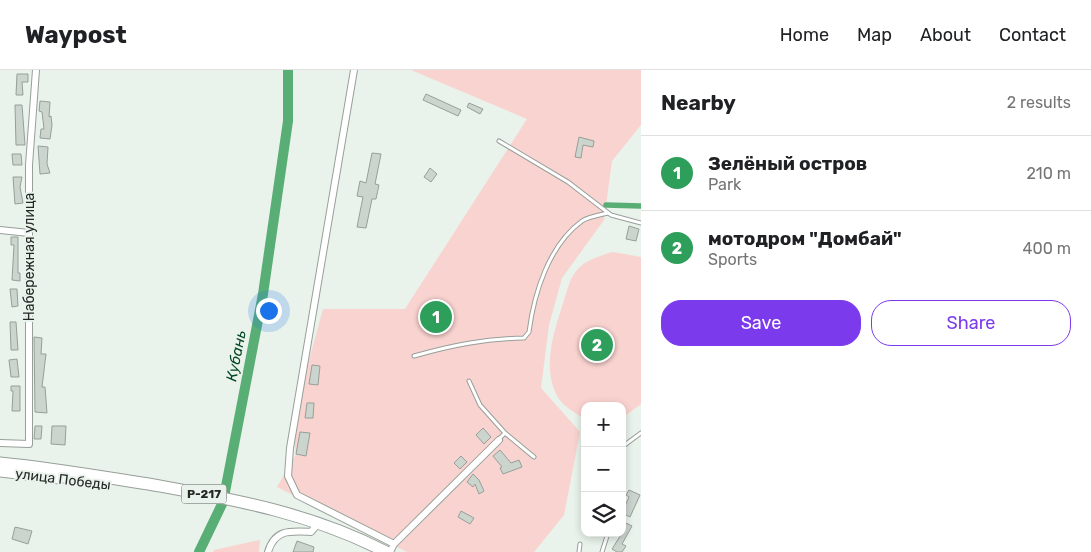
<!DOCTYPE html>
<meta charset="utf-8">
<style>
:root{--surface:#fff;--page:#f2f2f2;--text:#202124;--muted:#757577;--line:#e0e0e0;--accent:#7c3aed}
body{margin:0;font-family:Rubik,sans-serif;background:var(--page);color:var(--text)}
.controls{position:absolute;right:15px;bottom:15px;display:grid;overflow:hidden;border-radius:10px;box-shadow:0 2px 8px #0003}
.controls button{width:45px;height:45px;display:grid;place-items:center;padding:0;border:0;border-bottom:1px solid var(--line);background:var(--surface);color:var(--text);font:25px sans-serif}
.you{position:absolute;left:268px;top:240px;width:18px;height:18px;margin:-12px;border:4px solid #fff;border-radius:50%;background:#1a73e8;box-shadow:0 0 0 8px #1a73e833}
.badge{display:grid;place-items:center;width:32px;height:32px;border-radius:50%;background:var(--accent);color:#fff;font-size:16px;font-weight:700}
.pin{position:absolute;translate:-50% -50%;border:2px solid #fff;box-shadow:0 1px 5px #0006}
.list{margin:0;padding:0;list-style:none}
h2{display:flex;justify-content:space-between;align-items:center;height:65px;margin:0;padding:0 20px;font-size:21px}
h2 small{font-size:16px;font-weight:400;color:var(--muted)}
.list li{display:grid;grid-template-columns:32px 1fr auto;gap:15px;align-items:center;box-sizing:border-box;height:75px;padding:0 20px;border-top:1px solid var(--line)}
.list b{display:block;font-size:19px;white-space:nowrap}
.list p{margin:0;font-size:16px;white-space:nowrap;color:var(--muted)}
.list em{font-size:16px;font-style:normal;color:var(--muted)}
.actions{display:flex;gap:10px;padding:15px 20px}
.actions a{flex:1;padding:11px 0;border:1px solid var(--accent);border-radius:20px;text-align:center;font-size:18px;color:var(--accent)}
.actions .main{background:var(--accent);color:#fff}
.icon{flex:none;width:28px;height:28px;fill:none;stroke:currentColor;stroke-width:2;stroke-linecap:round;stroke-linejoin:round}
.map{position:relative;flex:none;width:641px;height:482px;overflow:hidden}
header{display:flex;align-items:center;gap:30px;box-sizing:border-box;height:70px;padding:0 25px;background:var(--surface);border-bottom:1px solid var(--line)}
header strong{font-size:24px}
nav{display:flex;gap:28px;margin-inline-start:auto;font-size:18px}
main{display:flex}
aside{flex:1;background:var(--surface)}
.map>svg:first-child{display:block}
.green{fill:#f9d3cf}
.lines{fill:none;stroke-linecap:round;stroke-linejoin:round}
.canal{stroke:#59ae75;stroke-width:5.5}
.river{stroke:#59ae75;stroke-width:10}
.building{fill:#ccd4ce;stroke:#979f99}
.service-casing{stroke:#979f99;stroke-width:5}
.minor-casing{stroke:#979f99;stroke-width:8}
.trunk-casing{stroke:#979f99;stroke-width:13}
.service{stroke:#fff;stroke-width:3}
.minor{stroke:#fff;stroke-width:6}
.trunk{stroke:#fff;stroke-width:11}
.labels{text-anchor:middle;stroke-width:4;stroke-linejoin:round;paint-order:stroke}
.shield{fill:#e9f2eb;stroke:#5f6460;stroke-width:1}
.shield-label{font-size:12px;font-weight:bold;fill:#242724}
.street-label{font-size:14px;fill:#242724;stroke:#e9f2eb}
.water-label{font-size:15px;font-style:italic;fill:#034722;stroke:#e9f2eb}
</style>
<header>
<strong>Waypost</strong>
<nav><a>Home</a><a>Map</a><a>About</a><a>Contact</a></nav>
</header>
<main>
<div class="map">
<svg width="641" height="482" viewBox="0 0 641 482">
<rect width="100%" height="100%" fill="#e9f2eb"/>
<path class="green" d="M411,0H641V55L612,91L604,150L562,208L549,255L541,318L580,362L564,445L534,482H407L277,417L296,384L292,352L323,239H405L527,49Z
M613,182L641,187V334L622,348V336H585V349C575,343 561,335 556,324C542,294 555,259 564,230C567,222 569,211 574,204C582,191 599,186 613,182Z
M260,470L259,482H213L214,480Z"/>
<g class="lines">
<path class="canal" d="M606,135L641,136"/>
<path class="river" d="M199,482L223,432L263,224L288,51V0"/>
</g>
<path class="building" d="M17,4H28V12H22L23,25H16Z
M426,24L461,40L458,46L423,30Z
M40,31L50,32L49,47L51,46L52,55L50,69L40,68L41,59H44L42,42L39,41Z
M469,33L483,39L480,44L467,37Z
M15,35H22L25,75H16Z
M579,67L594,71L593,77L583,75L581,88L575,87Z
M38,76L48,77L47,94L50,103L40,104Z
M372,83L381,84L375,114L379,115L376,129H372L366,158L357,157L363,127L357,126L360,111L366,113Z
M12,84H21L22,95H13Z
M430,98L437,104L431,112L424,107Z
M13,107H22L20,117L23,133L15,134Z
M629,156L639,159L636,171L626,169Z
M11,167H18V203H20V211L12,210L14,175H11Z
M10,219H17L18,236L12,237Z
M10,252H16L18,280H11Z
M34,267L42,268L41,284H46L42,317H45L47,343L35,342Z
M17,289L19,307H11L9,290Z
M312,295L320,296L318,315L309,314Z
M11,316H20V341H12L13,321H11Z
M307,333H314L313,348H305Z
M35,356H42L41,369H34Z
M52,356H66L65,375L51,374Z
M483,358L491,367L484,374L476,365Z
M300,362L310,363L306,386L296,384Z
M500,380L511,393L519,390L522,397L503,404L500,398L502,397L493,386Z
M461,386L467,392L460,399L454,393Z
M473,404L479,410L484,421L479,424L475,414L473,417L467,412Z
M629,420L640,425L630,447L622,443L629,427L626,425Z
M461,441L474,448L470,454L458,447Z
M622,451L632,456L622,474L626,476L622,482H617L612,479L622,463Z
M15,457L32,461L28,474L12,469Z
M297,471L314,477L313,482H293Z"/>
<g class="lines">
<defs>
<path id="service" d="M499,71L568,112L611,145L641,153
M414,286C453,275 484,269 524,268L529,262C534,223 549,175 582,151C588,147 600,145 608,143
M469,311L480,335L505,363
M499,369L505,363L534,387
M622,377L641,363
M584,407H585
M579,482L580,474
M602,482L608,463"/>
<path id="minor" d="M354,0L290,378L288,406L297,425L394,474L390,482
M0,160L29,163
M0,373L29,374V95L36,0
M394,474L499,370
M268,482C275,459 290,461 311,462L316,456"/>
<path id="trunk" d="M0,393C52,398 103,407 154,415C236,430 311,443 386,482
M0,401L60,408"/>
</defs>
<use href="#service" class="service-casing"/>
<use href="#minor" class="minor-casing"/>
<use href="#trunk" class="trunk-casing"/>
<use href="#service" class="service"/>
<use href="#minor" class="minor"/>
<use href="#trunk" class="trunk"/>
</g>
<g class="labels">
<rect class="shield" x="181.5" y="414.5" width="45" height="19" rx="4"/>
<g class="shield-label">
<text x="204" y="428">Р-217</text>
</g>
<g class="street-label">
<text transform="translate(29 187) rotate(-90)" y="5">Набережная улица</text>
<text transform="translate(63 409) rotate(7)" y="5">улица Победы</text>
</g>
<g class="water-label">
<text transform="translate(236 286) rotate(-79)" y="5">Кубань</text>
</g>
</g>
</svg>
<div class="controls">
<button>+</button>
<button>−</button>
<button><svg class="icon" aria-label="layers" viewBox="0 0 24 24"><path d="M12 4l9 5-9 5-9-5zM3 14l9 5 9-5"/></svg></button>
</div>
<div class="you"></div>
<div class="pin badge" style="left:436px;top:247px;background:#2e9e5b">1</div>
<div class="pin badge" style="left:597px;top:275px;background:#2e9e5b">2</div>
</div>
<aside>
<h2>Nearby<small>2 results</small></h2>
<ul class="list">
<li><span class="badge" style="background:#2e9e5b">1</span><div><b>Зелёный остров</b><p>Park</p></div><em>210 m</em></li>
<li><span class="badge" style="background:#2e9e5b">2</span><div><b>мотодром &quot;Домбай&quot;</b><p>Sports</p></div><em>400 m</em></li>
</ul>
<div class="actions"><a class="main">Save</a><a>Share</a></div>
</aside>
</main>
